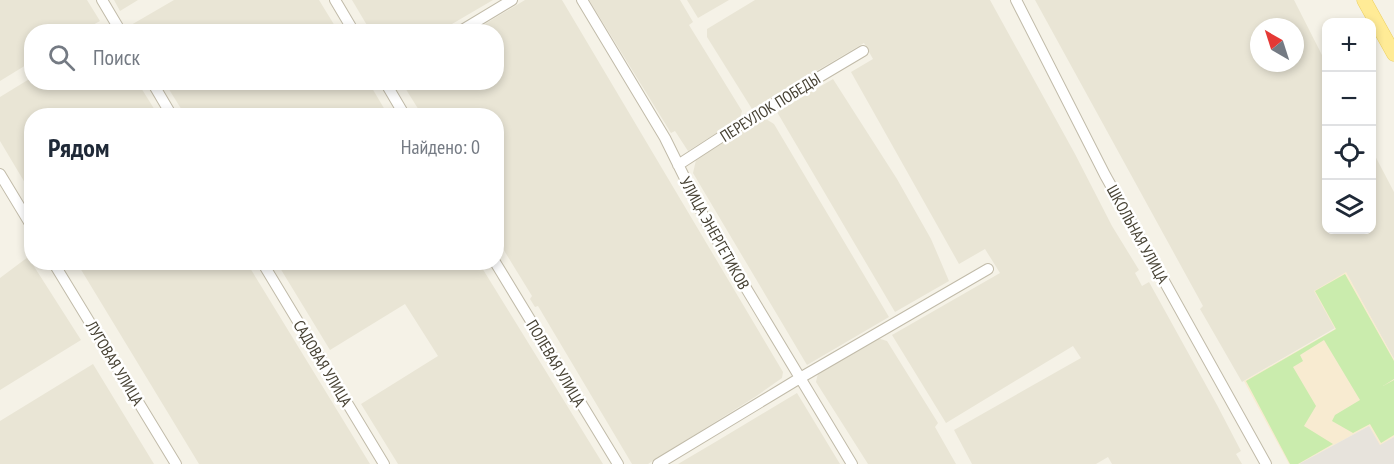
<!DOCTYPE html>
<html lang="ru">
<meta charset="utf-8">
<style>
:root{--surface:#fff;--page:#f6f6f7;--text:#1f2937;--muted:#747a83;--line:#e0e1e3}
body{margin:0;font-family:"PT Sans Narrow",sans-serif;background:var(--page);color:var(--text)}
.controls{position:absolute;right:18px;top:18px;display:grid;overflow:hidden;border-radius:12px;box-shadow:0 3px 9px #0003}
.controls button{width:54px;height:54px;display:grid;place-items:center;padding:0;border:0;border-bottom:2px solid var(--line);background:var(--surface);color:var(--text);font:30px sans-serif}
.compass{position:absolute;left:1250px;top:18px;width:54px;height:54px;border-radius:50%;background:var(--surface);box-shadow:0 3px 9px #0003;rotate:321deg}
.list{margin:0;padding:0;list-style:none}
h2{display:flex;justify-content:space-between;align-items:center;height:78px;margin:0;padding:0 24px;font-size:26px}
h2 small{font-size:20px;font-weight:400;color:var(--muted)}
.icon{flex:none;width:33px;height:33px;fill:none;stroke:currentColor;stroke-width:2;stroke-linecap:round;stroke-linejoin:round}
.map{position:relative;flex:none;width:1394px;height:464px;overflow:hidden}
.search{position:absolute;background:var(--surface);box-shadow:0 3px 9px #0003;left:24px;top:24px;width:480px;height:66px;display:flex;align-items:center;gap:15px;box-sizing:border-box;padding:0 21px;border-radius:24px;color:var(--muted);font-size:22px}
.panel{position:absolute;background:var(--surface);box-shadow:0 3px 9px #0003;left:24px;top:108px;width:480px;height:162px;border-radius:24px}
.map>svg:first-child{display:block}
.residential{fill:#e9e5d5;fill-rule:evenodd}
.commercial{fill:#f8ebd1}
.industrial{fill:#e7e3dc}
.green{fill:#caecad}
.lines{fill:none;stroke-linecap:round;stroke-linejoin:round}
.minor-casing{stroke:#c1bba9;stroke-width:12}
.major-casing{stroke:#eccf5e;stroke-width:15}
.minor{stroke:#fff;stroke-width:10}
.major{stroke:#ffeb96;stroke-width:14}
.labels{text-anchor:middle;stroke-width:5;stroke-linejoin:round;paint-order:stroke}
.street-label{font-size:16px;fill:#484335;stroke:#fff}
</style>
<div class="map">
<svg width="1394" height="464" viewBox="0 0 1394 464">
<rect width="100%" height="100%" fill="#f5f2e7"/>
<path class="residential" d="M0,0H87L100,21L82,31L32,32L31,62L0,81Z
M114,0H138L120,11Z
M174,0H319L338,31H135L131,25Z
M352,0H493L440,31L371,32Z
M525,0H562L783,372L782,378L755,397L648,464H632L538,306L535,307L530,299L532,296L497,239L496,116L422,115L402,83L496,82V32L473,31Z
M589,0H680L693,22L689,25L742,111L740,118L688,151L675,131L671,133Z
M687,0H729L698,18Z
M755,0H990L1075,154L1112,226L1139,270L1135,273L1142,286L1149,282L1217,405L1241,451L1236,454L1242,464H1112L1108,457L1096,464H972L954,430L1081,358L1073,346L946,423L892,335L1000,273L985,249L959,264L851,72L873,59L864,43L752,109L707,37V29Z
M1035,0H1294L1326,63V230H1372V150L1394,192V359L1346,273L1335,328L1242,382L1200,309L1203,306ZM1259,27H1295V63H1259Z
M31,78L32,82L138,83L158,115L32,116L31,193L0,141V97Z
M833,79L897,179L931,239L949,281L895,312L777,112Z
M165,83H369L388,115H185Z
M766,119L774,124L889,317L807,365L693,173L696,160L757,121Z
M28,257L81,340L0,390V278Z
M77,263H247L370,464H199Z
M277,263H479L603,464H398L361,404L438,356L405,304L330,350Z
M877,338L887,341L938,423L935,427L956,464H868L816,382L818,373Z
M93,364L154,464H0V421Z
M797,393L840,464H678L717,441Z"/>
<path class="commercial" d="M1346,272L1394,359V437L1380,446L1369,426L1299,464H1289L1244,381L1335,329L1314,291Z"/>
<path class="industrial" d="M1369,426L1380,445L1394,437V464H1299Z"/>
<path class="green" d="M1345,274L1394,361V379L1383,386L1394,380V435L1381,443L1370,424L1353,433L1332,421L1335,415L1360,400L1324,340L1300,355L1303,361L1293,367L1316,406L1304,426L1333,444L1298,464H1290L1246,381L1336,329L1315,291Z"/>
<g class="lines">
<defs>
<path id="minor" d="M102,0L121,32
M335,0L354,32
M582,0L665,138L708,225L852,464
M1016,0L1105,175L1266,464
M459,32L512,0
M152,82L172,116
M385,82L405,116
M678,165L752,117L863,51
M0,174L32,227
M53,262L176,464
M262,262L384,464
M495,262L618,464
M658,464L800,378L988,269"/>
<path id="major" d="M1364,0L1394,54"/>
</defs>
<use href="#minor" class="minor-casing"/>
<use href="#major" class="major-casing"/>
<use href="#minor" class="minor"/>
<use href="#major" class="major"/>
</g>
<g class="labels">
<g class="street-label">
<text transform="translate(770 107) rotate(-32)" y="6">ПЕРЕУЛОК ПОБЕДЫ</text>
<text transform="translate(715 233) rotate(61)" y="6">УЛИЦА ЭНЕРГЕТИКОВ</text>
<text transform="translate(1138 234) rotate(61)" y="6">ШКОЛЬНАЯ УЛИЦА</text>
<text transform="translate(115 363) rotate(59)" y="6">ЛУГОВАЯ УЛИЦА</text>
<text transform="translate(323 363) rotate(59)" y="6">САДОВАЯ УЛИЦА</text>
<text transform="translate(556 363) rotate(59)" y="6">ПОЛЕВАЯ УЛИЦА</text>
</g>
</g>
</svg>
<div class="controls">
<button>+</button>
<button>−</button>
<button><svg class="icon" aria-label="locate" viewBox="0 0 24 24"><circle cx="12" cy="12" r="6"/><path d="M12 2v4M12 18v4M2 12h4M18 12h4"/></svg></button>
<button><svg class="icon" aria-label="layers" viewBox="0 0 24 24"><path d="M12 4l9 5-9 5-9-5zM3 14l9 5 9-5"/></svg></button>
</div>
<svg class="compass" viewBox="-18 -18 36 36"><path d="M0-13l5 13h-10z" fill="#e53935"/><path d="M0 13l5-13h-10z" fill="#747a83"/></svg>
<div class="search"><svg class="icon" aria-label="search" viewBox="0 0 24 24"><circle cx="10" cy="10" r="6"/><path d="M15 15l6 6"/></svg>Поиск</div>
<section class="panel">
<h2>Рядом<small>Найдено: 0</small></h2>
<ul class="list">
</ul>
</section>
</div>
